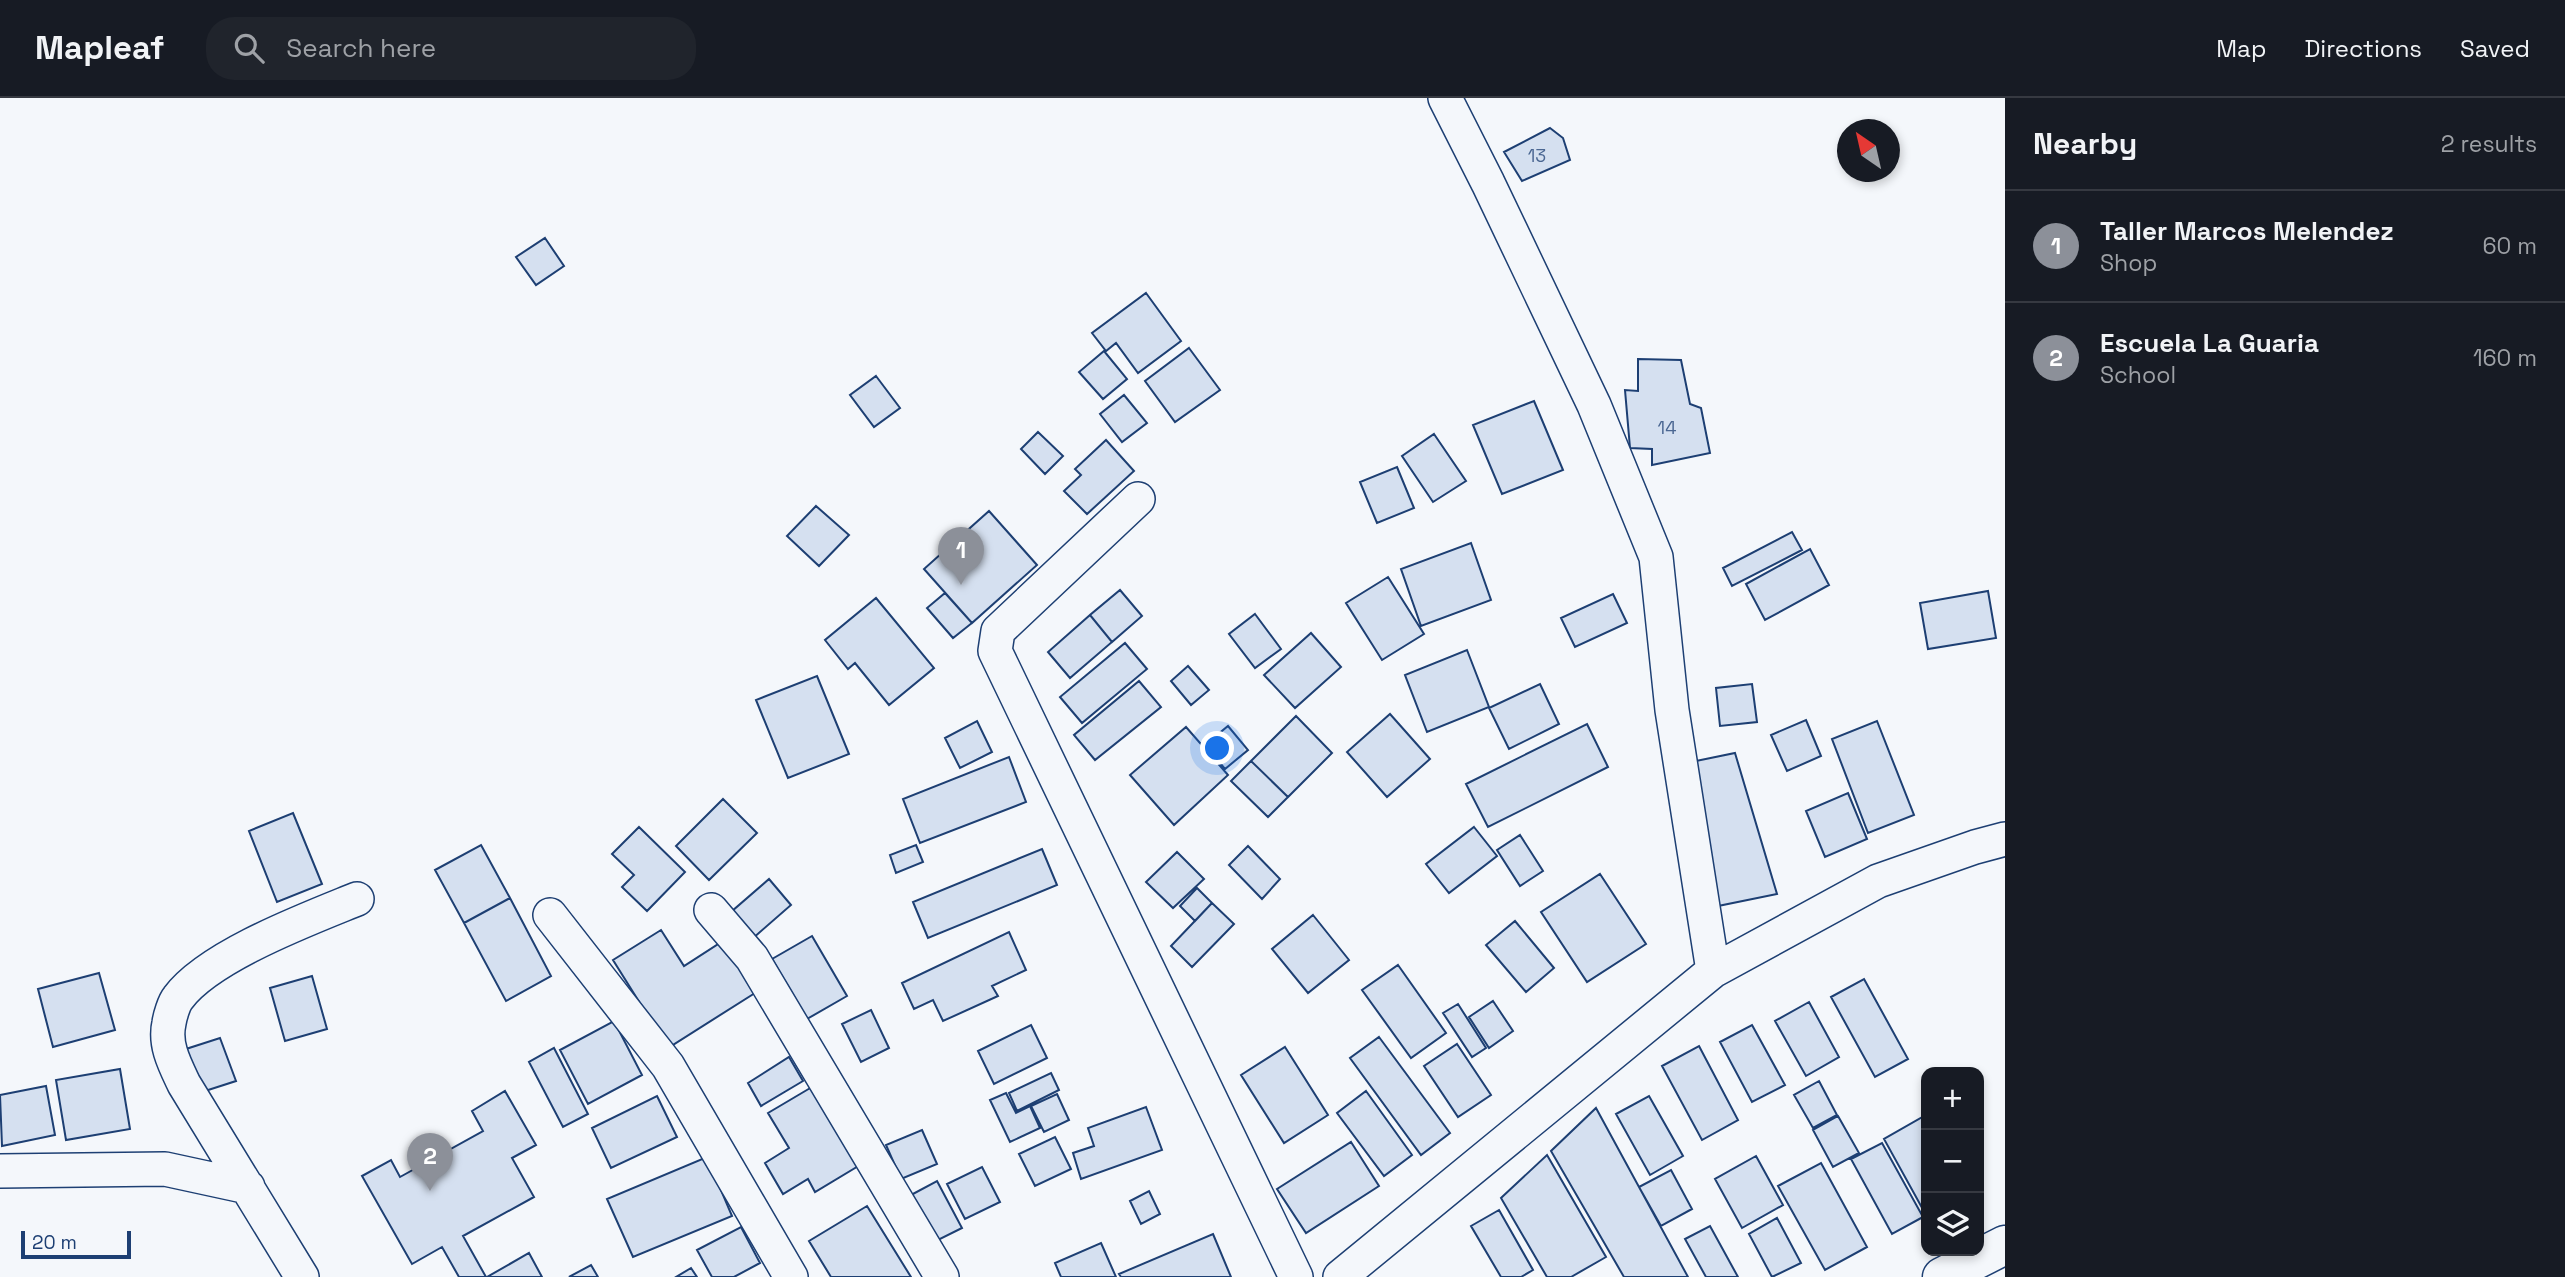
<!DOCTYPE html>
<meta charset="utf-8">
<style>
:root{--surface:#171b24;--page:#20242c;--text:#f1f3f6;--muted:#9ea1a6;--line:#363941;--accent:#8c9099}
body{margin:0;font-family:"Space Grotesk",sans-serif;background:var(--page);color:var(--text)}
.controls{position:absolute;right:21px;bottom:21px;display:grid;overflow:hidden;border-radius:14px;box-shadow:0 4px 10px #0003}
.controls button{width:63px;height:63px;display:grid;place-items:center;padding:0;border:0;border-bottom:2px solid var(--line);background:var(--surface);color:var(--text);font:35px sans-serif}
.compass{position:absolute;left:1837px;top:21px;width:63px;height:63px;border-radius:50%;background:var(--surface);box-shadow:0 4px 10px #0003;rotate:326deg}
.scale{position:absolute;left:21px;bottom:18px;width:110px;box-sizing:border-box;padding-left:7px;border:4px solid #1d3f73;border-top:0;font-size:19px;line-height:24px;white-space:nowrap;color:#1d3f73;-webkit-text-stroke:5px #f4f7fb;paint-order:stroke}
.you{position:absolute;left:1218px;top:651px;width:24px;height:24px;margin:-18px;border:5px solid #fff;border-radius:50%;background:#1a73e8;box-shadow:0 0 0 10px #1a73e833}
.badge{display:grid;place-items:center;width:46px;height:46px;border-radius:50%;background:var(--accent);color:#fff;font-size:23px;font-weight:700}
.pin{position:absolute;translate:-50% -58px;filter:drop-shadow(0 2px 4px #0008)}
.pin::after{content:'';position:absolute;top:37px;width:24px;height:21px;background:inherit;clip-path:polygon(0 0,100% 0,50% 100%)}
.list{margin:0;padding:0;list-style:none}
h2{display:flex;justify-content:space-between;align-items:center;height:91px;margin:0;padding:0 28px;font-size:30px}
h2 small{font-size:23px;font-weight:400;color:var(--muted)}
.list li{display:grid;grid-template-columns:46px 1fr auto;gap:21px;align-items:center;box-sizing:border-box;height:112px;padding:0 28px;border-top:2px solid var(--line)}
.list b{display:block;font-size:26px;white-space:nowrap}
.list p{margin:0;font-size:23px;white-space:nowrap;color:var(--muted)}
.list em{font-size:23px;font-style:normal;color:var(--muted)}
.icon{flex:none;width:38px;height:38px;fill:none;stroke:currentColor;stroke-width:2;stroke-linecap:round;stroke-linejoin:round}
.map{position:relative;flex:none;width:2005px;height:1179px;overflow:hidden}
header{display:flex;align-items:center;gap:42px;box-sizing:border-box;height:98px;padding:0 35px;background:var(--surface);border-bottom:2px solid var(--line)}
header strong{font-size:33px}
nav{display:flex;gap:38px;margin-inline-start:auto;font-size:24px}
.search{width:490px;height:63px;background:var(--page);display:flex;align-items:center;gap:18px;box-sizing:border-box;padding:0 24px;border-radius:28px;color:var(--muted);font-size:26px}
main{display:flex}
aside{flex:1;background:var(--surface)}
.map>svg:first-child{display:block}
.building{fill:#d5e0f0;stroke:#1d3f73;stroke-width:2}
.lines{fill:none;stroke-linecap:round;stroke-linejoin:round}
.street-casing{stroke:#1d3f73;stroke-width:36}
.highway-casing{stroke:#1d3f73;stroke-width:41}
.street{stroke:#f4f7fb;stroke-width:33}
.highway{stroke:#f4f7fb;stroke-width:38}
.labels{text-anchor:middle;stroke-width:5;stroke-linejoin:round;paint-order:stroke}
.number-label{font-size:18px;fill:#4b6792}
</style>
<header>
<strong>Mapleaf</strong>
<div class="search"><svg class="icon" aria-label="search" viewBox="0 0 24 24"><circle cx="10" cy="10" r="6"/><path d="M15 15l6 6"/></svg>Search here</div>
<nav><a>Map</a><a>Directions</a><a>Saved</a></nav>
</header>
<main>
<div class="map">
<svg width="2005" height="1179" viewBox="0 0 2005 1179">
<rect width="100%" height="100%" fill="#f4f7fb"/>
<path class="building" d="M1550,30L1563,40L1570,62L1522,83L1504,54Z
M545,140L564,168L536,187L516,159Z
M1146,195L1181,243L1138,275L1116,245L1106,253L1092,235Z
M1189,250L1220,292L1175,324L1145,283Z
M1104,253L1127,281L1103,301L1079,274Z
M1638,261L1681,262L1690,306L1701,310L1710,355L1652,367V351L1630,350L1625,292L1638,293Z
M876,278L900,310L874,329L850,297Z
M1124,297L1147,325L1122,344L1100,316Z
M1534,303L1563,372L1502,396L1473,327Z
M1038,334L1063,358L1045,376L1021,351Z
M1434,336L1466,383L1433,404L1402,358Z
M1106,342L1134,373L1087,416L1064,393L1081,377L1075,371Z
M1397,369L1414,410L1377,425L1360,384Z
M816,408L849,437L819,468L787,438Z
M989,413L1037,467L972,525L924,471Z
M1792,434L1802,452L1732,488L1723,470Z
M1471,445L1491,502L1421,528L1401,471Z
M1810,451L1829,487L1765,522L1746,486Z
M1388,479L1424,536L1382,562L1346,505Z
M1120,492L1142,518L1112,544L1090,517Z
M1988,493L1996,540L1928,551L1920,505Z
M945,495L972,525L953,540L927,510Z
M1613,496L1627,525L1575,549L1561,520Z
M876,500L934,570L889,607L855,565L848,571L825,542Z
M1255,516L1281,551L1255,570L1229,536Z
M1090,517L1112,544L1070,580L1048,554Z
M1311,535L1341,569L1295,610L1264,577Z
M1125,545L1147,571L1082,625L1060,599Z
M1467,552L1489,609L1427,634L1405,577Z
M1188,568L1209,592L1191,607L1171,583Z
M817,578L849,656L788,680L756,602Z
M1139,583L1161,609L1095,662L1074,637Z
M1540,586L1559,626L1509,651L1489,610Z
M1752,586L1757,624L1720,628L1716,590Z
M1390,616L1430,661L1387,699L1347,654Z
M1296,618L1332,655L1288,699L1251,663Z
M1806,622L1821,658L1787,673L1771,637Z
M977,623L992,654L960,670L945,640Z
M1877,623L1914,717L1868,735L1832,641Z
M1587,626L1608,669L1488,729L1466,686Z
M1228,628L1248,652L1225,671L1205,647Z
M1186,629L1228,677L1174,727L1130,677Z
M1735,655L1777,796L1718,808L1691,664Z
M1009,659L1026,704L920,745L903,701Z
M1251,663L1288,699L1268,719L1231,683Z
M1848,695L1867,741L1825,759L1806,713Z
M723,701L757,735L709,782L676,748Z
M293,715L322,786L277,804L249,733Z
M639,729L685,774L647,813L622,789L634,777L612,756Z
M1474,729L1497,758L1449,795L1426,766Z
M1520,737L1543,773L1520,788L1497,752Z
M481,747L510,800L464,825L435,772Z
M916,747L923,764L896,775L890,757Z
M1248,748L1280,781L1262,801L1229,767Z
M1042,751L1057,787L928,840L913,804Z
M1177,754L1204,781L1173,810L1146,784Z
M1600,776L1646,846L1587,884L1541,814Z
M769,781L791,807L752,841L731,814Z
M1197,790L1212,805L1195,823L1180,808Z
M510,800L551,878L506,903L464,825Z
M1212,805L1234,826L1192,869L1171,848Z
M1313,817L1349,862L1308,895L1272,851Z
M1515,823L1554,870L1526,894L1486,847Z
M661,832L684,868L723,843L755,895L668,950L613,862Z
M1009,834L1026,872L992,888L998,898L943,923L933,902L914,911L902,885Z
M812,838L847,898L807,921L772,861Z
M1398,867L1446,935L1411,960L1362,892Z
M99,875L115,932L53,949L38,891Z
M312,878L327,931L285,943L270,890Z
M1864,881L1908,961L1875,979L1831,899Z
M1493,903L1513,933L1489,950L1469,919Z
M1809,904L1839,959L1806,978L1775,923Z
M1458,906L1486,950L1472,959L1443,915Z
M871,912L889,950L861,964L842,926Z
M614,923L642,977L588,1006L560,952Z
M1031,927L1047,960L994,986L978,953Z
M1752,927L1785,987L1752,1004L1720,944Z
M1379,939L1450,1035L1421,1057L1350,960Z
M220,940L236,983L202,994L186,951Z
M1457,946L1491,997L1458,1019L1424,968Z
M1699,948L1738,1022L1702,1042L1662,968Z
M1285,949L1328,1017L1284,1045L1241,977Z
M554,950L588,1016L563,1029L529,964Z
M789,959L803,983L761,1008L748,985Z
M120,971L130,1031L66,1042L56,982Z
M1051,975L1059,992L1017,1013L1009,995Z
M1819,983L1837,1017L1813,1030L1794,997Z
M817,986L865,1064L815,1094L808,1081L783,1096L765,1065L789,1050L768,1015Z
M46,988L55,1037L2,1048L0,997Z
M505,993L536,1047L512,1060L534,1099L463,1138L486,1179H459L442,1149L412,1166L362,1078L391,1062L400,1079L483,1033L472,1013Z
M1366,993L1412,1057L1384,1078L1337,1015Z
M1006,995L1016,1015L1030,1008L1040,1030L1010,1044L990,1002Z
M1057,996L1069,1022L1044,1034L1031,1008Z
M657,998L677,1039L611,1070L592,1030Z
M1649,998L1683,1058L1650,1077L1616,1016Z
M1146,1009L1162,1052L1081,1081L1073,1055L1094,1048L1088,1030Z
M1596,1010L1688,1179H1624L1551,1053Z
M1926,1017V1117L1884,1041Z
M1838,1018L1859,1055L1833,1069L1813,1032Z
M922,1032L937,1066L901,1081L886,1047Z
M1055,1039L1071,1071L1035,1088L1019,1056Z
M1351,1044L1379,1088L1306,1135L1277,1091Z
M1882,1045L1923,1119L1892,1136L1851,1061Z
M1547,1057L1606,1159L1571,1179H1547L1501,1100Z
M1756,1058L1783,1107L1742,1130L1715,1081Z
M707,1059L732,1118L633,1159L607,1101Z
M1821,1065L1867,1149L1825,1172L1778,1088Z
M982,1069L1000,1104L965,1121L947,1086Z
M1671,1072L1692,1111L1661,1128L1639,1089Z
M937,1083L962,1130L936,1143L911,1097Z
M1149,1093L1160,1116L1141,1126L1130,1103Z
M867,1108L911,1179H831L809,1143Z
M1499,1112L1533,1172L1521,1179H1501L1471,1128Z
M1777,1120L1801,1165L1772,1179L1749,1136Z
M1710,1128L1738,1179H1706L1685,1141Z
M741,1129L760,1165L734,1179H712L697,1152Z
M1213,1136L1231,1179H1121L1119,1176Z
M1101,1145L1116,1179H1061L1055,1165Z
M529,1155L542,1179H487Z
M591,1167L598,1179H569Z
M691,1170L697,1179H676Z"/>
<g class="lines">
<defs>
<path id="street" d="M1445,0L1488,85L1594,307L1656,459L1672,612L1713,873
M1138,401L998,533L995,553L1296,1179
M711,812L752,860L942,1179
M550,817L668,968L791,1179
M0,1073L165,1071L248,1089
M302,1179L184,986C175,967 164,947 169,925C170,918 174,905 178,900C209,858 308,821 357,801
M1340,1179L1713,873L1878,783L1975,749L2005,741"/>
<path id="highway" d="M1942,1179L2005,1147"/>
</defs>
<use href="#street" class="street-casing"/>
<use href="#highway" class="highway-casing"/>
<use href="#street" class="street"/>
<use href="#highway" class="highway"/>
</g>
<g class="labels">
<g class="number-label">
<text x="1537" y="64">13</text>
<text x="1667" y="336">14</text>
</g>
</g>
</svg>
<div class="controls">
<button>+</button>
<button>−</button>
<button><svg class="icon" aria-label="layers" viewBox="0 0 24 24"><path d="M12 4l9 5-9 5-9-5zM3 14l9 5 9-5"/></svg></button>
</div>
<svg class="compass" viewBox="-18 -18 36 36"><path d="M0-13l5 13h-10z" fill="#e53935"/><path d="M0 13l5-13h-10z" fill="#9ea1a6"/></svg>
<div class="scale">20 m</div>
<div class="you"></div>
<div class="pin badge" style="left:961px;top:487px">1</div>
<div class="pin badge" style="left:430px;top:1093px">2</div>
</div>
<aside>
<h2>Nearby<small>2 results</small></h2>
<ul class="list">
<li><span class="badge">1</span><div><b>Taller Marcos Melendez</b><p>Shop</p></div><em>60 m</em></li>
<li><span class="badge">2</span><div><b>Escuela La Guaria</b><p>School</p></div><em>160 m</em></li>
</ul>
</aside>
</main>
